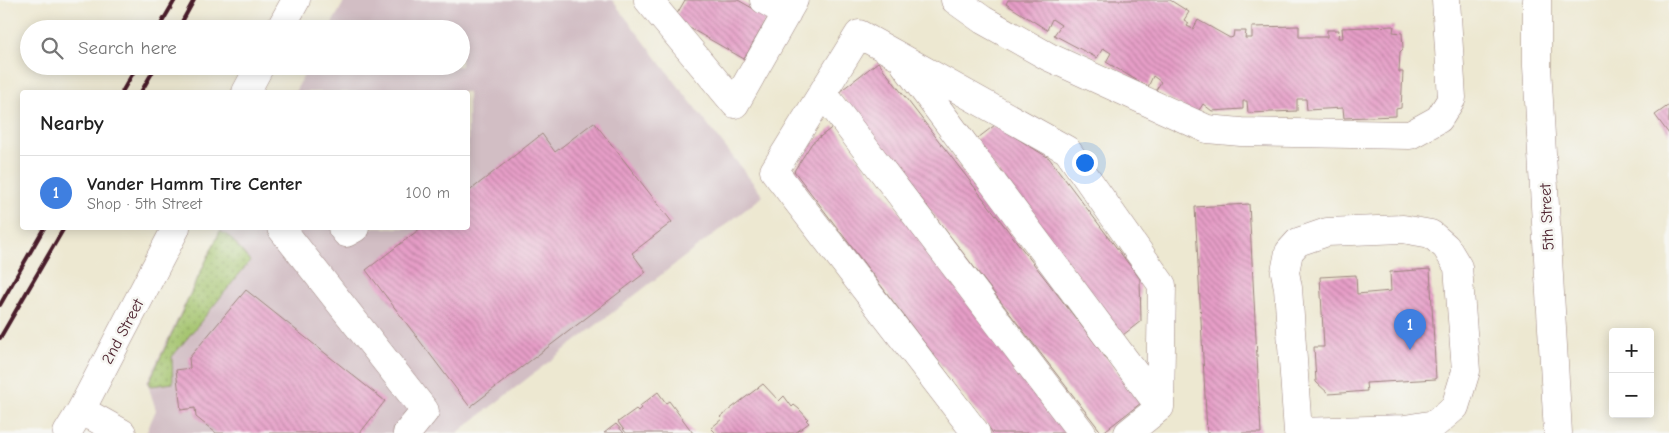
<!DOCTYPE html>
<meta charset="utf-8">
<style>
:root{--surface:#fff;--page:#f2f2f2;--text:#222;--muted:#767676;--line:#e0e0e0;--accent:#d1495b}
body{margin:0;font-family:"Comic Neue",sans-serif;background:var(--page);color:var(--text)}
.controls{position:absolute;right:15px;bottom:15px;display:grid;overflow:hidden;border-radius:5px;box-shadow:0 2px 12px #0003}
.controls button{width:45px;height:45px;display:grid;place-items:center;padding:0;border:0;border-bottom:1px solid var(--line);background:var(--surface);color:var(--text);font:25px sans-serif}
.you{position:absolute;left:1084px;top:162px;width:18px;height:18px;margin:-12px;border:4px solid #fff;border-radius:50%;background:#1a73e8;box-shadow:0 0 0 8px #1a73e833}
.badge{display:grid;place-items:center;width:32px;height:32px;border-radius:50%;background:var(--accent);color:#fff;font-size:16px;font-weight:700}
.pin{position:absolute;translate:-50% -41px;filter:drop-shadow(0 1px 2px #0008)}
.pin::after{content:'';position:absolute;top:26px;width:18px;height:15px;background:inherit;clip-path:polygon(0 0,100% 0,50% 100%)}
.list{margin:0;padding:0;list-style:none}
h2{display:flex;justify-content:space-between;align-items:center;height:65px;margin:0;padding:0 20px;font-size:21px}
h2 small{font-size:16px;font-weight:400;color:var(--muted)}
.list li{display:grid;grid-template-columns:32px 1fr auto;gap:15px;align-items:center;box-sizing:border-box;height:75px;padding:0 20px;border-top:1px solid var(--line)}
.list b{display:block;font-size:19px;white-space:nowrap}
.list p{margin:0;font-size:16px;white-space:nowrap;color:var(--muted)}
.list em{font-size:16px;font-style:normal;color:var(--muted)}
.icon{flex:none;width:28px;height:28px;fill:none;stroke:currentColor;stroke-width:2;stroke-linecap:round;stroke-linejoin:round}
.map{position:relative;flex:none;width:1669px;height:433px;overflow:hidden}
.search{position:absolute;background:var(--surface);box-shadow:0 2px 12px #0003;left:20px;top:20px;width:450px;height:55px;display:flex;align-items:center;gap:12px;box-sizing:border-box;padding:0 18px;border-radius:28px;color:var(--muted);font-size:19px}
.panel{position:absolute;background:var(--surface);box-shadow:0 2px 12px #0003;left:20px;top:90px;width:450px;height:140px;border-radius:5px}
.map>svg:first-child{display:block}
.industrial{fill:#d2bec4}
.grass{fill:url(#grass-dots);stroke:#76714c}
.building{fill:url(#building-back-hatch)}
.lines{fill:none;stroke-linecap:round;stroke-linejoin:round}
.minor-casing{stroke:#9c847e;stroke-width:29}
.major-casing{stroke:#9c847e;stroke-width:29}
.minor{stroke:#fff;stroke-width:28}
.major{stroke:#fff;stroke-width:28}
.rail{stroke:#4a1f2b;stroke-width:4}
.labels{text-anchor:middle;stroke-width:5;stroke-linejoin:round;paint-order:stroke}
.street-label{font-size:16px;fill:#4a1f2b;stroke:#f6f6f2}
</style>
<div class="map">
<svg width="1669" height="433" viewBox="0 0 1669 433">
<defs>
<pattern id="grass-dots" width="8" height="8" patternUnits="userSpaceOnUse" patternTransform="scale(1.25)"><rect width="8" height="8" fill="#a3c36c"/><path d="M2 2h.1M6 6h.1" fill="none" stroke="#879e59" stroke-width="1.8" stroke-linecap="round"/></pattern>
<pattern id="building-back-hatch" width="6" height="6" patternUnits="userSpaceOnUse" patternTransform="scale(1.25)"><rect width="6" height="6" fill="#e69ec7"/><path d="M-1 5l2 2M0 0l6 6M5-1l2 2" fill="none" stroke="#bc80a2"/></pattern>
</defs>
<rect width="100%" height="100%" fill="#f6f6f2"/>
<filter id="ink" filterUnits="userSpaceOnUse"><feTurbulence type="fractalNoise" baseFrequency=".02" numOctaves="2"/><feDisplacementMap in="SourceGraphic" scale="10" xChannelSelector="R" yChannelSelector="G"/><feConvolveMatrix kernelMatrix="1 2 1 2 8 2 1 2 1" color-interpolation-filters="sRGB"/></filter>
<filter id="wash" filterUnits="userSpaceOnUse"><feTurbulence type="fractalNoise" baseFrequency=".0096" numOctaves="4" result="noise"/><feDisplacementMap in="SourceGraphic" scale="20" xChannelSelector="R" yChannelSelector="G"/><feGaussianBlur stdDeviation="1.12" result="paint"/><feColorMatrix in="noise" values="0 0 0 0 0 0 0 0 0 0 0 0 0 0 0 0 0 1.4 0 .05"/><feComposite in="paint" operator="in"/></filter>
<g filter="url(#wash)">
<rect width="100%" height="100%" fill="#ede8d1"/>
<path class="industrial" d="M345,0H612L763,196L457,433H146L156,410L147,382L221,228H468V92H295L309,66H461V29H329Z"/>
<path class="grass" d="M220,231L230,237L250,261L172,357L173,383L151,386L149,382Z"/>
<g id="blocks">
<path class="building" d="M685,0H738L768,17L744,59L674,19Z
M1008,0H1170L1189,12L1184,20L1189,23L1187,26L1193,29L1198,20L1230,38L1233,37L1234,31H1246L1245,38H1252V27L1299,26V37H1327V30H1339L1338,38H1343L1342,28L1394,26L1393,32L1402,33L1403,49L1400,52L1399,72H1403L1401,108L1396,109V116L1344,118L1343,108L1307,110L1306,99H1297V111L1248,113L1247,101H1243V109L1212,111L1203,104L1196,115L1156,90L1161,82L1153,76L1148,87L1106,62L1111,53L1103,48L1097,58L1054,35L1061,25L1052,19L1047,30L1006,4Z
M878,62L1141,403L1102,433L839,92Z
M1669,105V134L1655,115Z
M594,122L672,222L632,253L646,272L470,407L366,270L421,228H468V192L542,134L555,152Z
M995,125L1049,158L1140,279L1141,321L1123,335L974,141Z
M834,126L1067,433H993L794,171L812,143Z
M1249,204L1261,433H1207L1195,207Z
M1430,269L1436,379L1366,383L1367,391L1329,394L1316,382L1314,347H1324L1320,277L1356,275L1357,294L1391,291L1390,272Z
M246,290L385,401L360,433H216L196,417L195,408L181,410L176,370L190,368L189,358Z
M763,384L779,401L784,396L792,407L794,405L799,409L808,419L806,420L809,423L795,433H716L711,428L722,419L720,417Z
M658,392L666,403L669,401L693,433H626L618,422L636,409L638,411L641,408L640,406Z
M616,424L624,433H604Z"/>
</g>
</g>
<g filter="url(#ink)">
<use href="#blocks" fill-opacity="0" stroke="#9c847e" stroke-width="1"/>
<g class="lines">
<defs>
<path id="minor" d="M648,0L735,104L794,0
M764,0L787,13
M955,0L983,20L1049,57L1207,129L1241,132L1410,135L1439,119L1452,98L1446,0
M280,29L296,0
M905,65L1160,407
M246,92L260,66
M823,93L1082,433
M281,228L425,411L407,433
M342,228L346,233L355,228
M81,410L122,433
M1298,432L1405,429L1435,424L1455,407L1466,371L1458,267L1446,247L1431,234L1403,229L1327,232L1298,242L1289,252L1285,272L1288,288L1298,432L1299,433
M67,433L81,410L176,228
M976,433L774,171L859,34L1067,150L1162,285L1160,407L1128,433"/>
<path id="major" d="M1537,0V66L1558,433"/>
</defs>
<use href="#minor" class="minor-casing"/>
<use href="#major" class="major-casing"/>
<use href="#minor" class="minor"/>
<use href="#major" class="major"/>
<path class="rail" d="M158,29L175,0
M178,29L194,0
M122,92L137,66
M141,92L156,66
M0,305L44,228
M0,338L64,228"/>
</g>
</g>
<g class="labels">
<g class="street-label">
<text transform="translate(1546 217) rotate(-93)" y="6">5th Street</text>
<text transform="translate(122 331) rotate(-62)" y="6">2nd Street</text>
</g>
</g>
</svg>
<div class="controls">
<button>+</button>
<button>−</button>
</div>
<div class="you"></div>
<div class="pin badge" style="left:1410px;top:350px;background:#3f7fe0">1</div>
<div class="search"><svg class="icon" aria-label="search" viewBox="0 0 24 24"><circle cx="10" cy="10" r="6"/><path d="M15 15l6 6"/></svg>Search here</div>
<section class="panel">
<h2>Nearby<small></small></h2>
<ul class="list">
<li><span class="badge" style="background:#3f7fe0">1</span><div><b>Vander Hamm Tire Center</b><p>Shop · 5th Street</p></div><em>100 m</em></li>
</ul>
</section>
</div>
